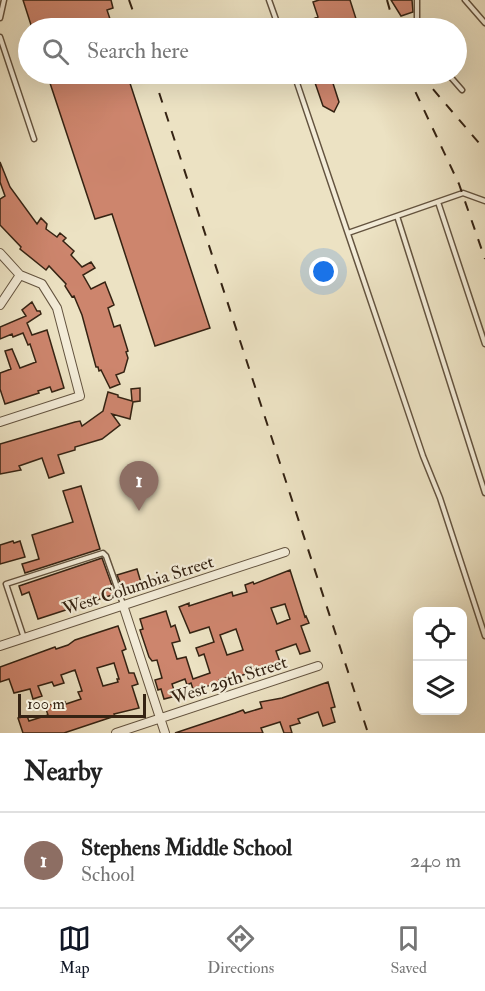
<!DOCTYPE html>
<style>
:root{--surface:#fff;--page:#f6f6f6;--text:#222;--muted:#767676;--line:#e0e0e0;--accent:#111827}
body{margin:0;font-family:"IM FELL Double Pica",serif;background:var(--page);color:var(--text)}
.controls{position:absolute;right:18px;bottom:18px;display:grid;overflow:hidden;border-radius:12px;box-shadow:0 6px 24px #0002}
.controls button{width:54px;height:54px;display:grid;place-items:center;padding:0;border:0;border-bottom:2px solid var(--line);background:var(--surface);color:var(--text);font:30px sans-serif}
.scale{position:absolute;left:18px;bottom:15px;width:128px;box-sizing:border-box;padding-left:6px;border:3px solid #352313;border-top:0;font-size:16px;line-height:21px;white-space:nowrap;color:#352313;-webkit-text-stroke:4px #f3ecd8;paint-order:stroke}
.you{position:absolute;left:324px;top:272px;width:21px;height:21px;margin:-15px;border:4px solid #fff;border-radius:50%;background:#1a73e8;box-shadow:0 0 0 9px #1a73e833}
.badge{display:grid;place-items:center;width:39px;height:39px;border-radius:50%;background:var(--accent);color:#fff;font-size:20px;font-weight:700}
.pin{position:absolute;translate:-50% -50px;filter:drop-shadow(0 2px 3px #0008)}
.pin::after{content:'';position:absolute;top:32px;width:21px;height:18px;background:inherit;clip-path:polygon(0 0,100% 0,50% 100%)}
.list{margin:0;padding:0;list-style:none}
h2{display:flex;justify-content:space-between;align-items:center;height:78px;margin:0;padding:0 24px;font-size:26px}
h2 small{font-size:20px;font-weight:400;color:var(--muted)}
.list li{display:grid;grid-template-columns:39px 1fr auto;gap:18px;align-items:center;box-sizing:border-box;height:96px;padding:0 24px;border-top:2px solid var(--line)}
.list b{display:block;font-size:22px;white-space:nowrap}
.list p{margin:0;font-size:20px;white-space:nowrap;color:var(--muted)}
.list em{font-size:20px;font-style:normal;color:var(--muted)}
.icon{flex:none;width:33px;height:33px;fill:none;stroke:currentColor;stroke-width:2;stroke-linecap:round;stroke-linejoin:round}
.map{position:relative;flex:none;width:485px;height:733px;overflow:hidden}
.search{position:absolute;background:var(--surface);box-shadow:0 6px 24px #0002;left:18px;right:18px;top:18px;height:66px;display:flex;align-items:center;gap:15px;box-sizing:border-box;padding:0 21px;border-radius:33px;color:var(--muted);font-size:22px}
.sheet{height:174px;background:var(--surface)}
nav{display:flex;justify-content:space-around;align-items:center;box-sizing:border-box;height:84px;border-top:2px solid var(--line);background:var(--surface);font-size:16px;color:var(--muted)}
nav a{display:grid;justify-items:center;gap:3px}
nav .on{color:var(--accent)}
.map>svg:first-child{display:block}
.building{fill:#cd856d;stroke:#352313;stroke-width:1.5;fill-rule:evenodd}
.lines{fill:none;stroke-linecap:round;stroke-linejoin:round}
.lane-casing{stroke:#63533f;stroke-width:7}
.street-casing{stroke:#63533f;stroke-width:10}
.lane{stroke:#f3ecd8;stroke-width:4}
.street{stroke:#f3ecd8;stroke-width:8}
.rail{stroke:#352313;stroke-width:2;stroke-dasharray:10 10;stroke-linecap:butt}
.labels{text-anchor:middle;stroke-width:4.5;stroke-linejoin:round;paint-order:stroke}
.street-label{font-size:18px;fill:#352313;stroke:#f3ecd8}
</style>
<div class="map">
<svg width="485" height="733" viewBox="0 0 485 733">
<rect width="100%" height="100%" fill="#ece2c3"/>
<filter id="stains"><feTurbulence type="fractalNoise" baseFrequency=".00333" numOctaves="4"/><feColorMatrix values="0 0 0 0 .2 0 0 0 0 .09 0 0 0 0 .02 0 0 0 .5 -.17"/></filter>
<radialGradient id="worn" r=".72"><stop offset=".6" stop-color="#630" stop-opacity="0"/><stop offset="1" stop-color="#630" stop-opacity=".3"/></radialGradient>
<path class="building" d="M23,0H111L113,8L107,10L113,28H32Z
M319,0H350L357,22L336,28H322L321,26L315,27L313,19L318,17L313,2Z
M391,0H412L413,12L401,16Z
M47,74H127L210,328L155,346L112,214L95,219Z
M312,74H330L339,102L334,112L323,106Z
M0,162L10,187L37,224L41,218L47,224L46,229L57,237L60,233L66,238L63,241L74,251L71,255L82,267L91,262L95,268L83,275L91,289L105,282L114,305L108,308L114,327L120,325L128,351L126,352L128,358L124,372L116,375L120,384L110,388L101,370L99,371L98,367H96L82,315L74,296L72,297L65,286L66,284L49,266L46,270L20,249L21,247L0,225V199L5,196L0,182Z
M32,302L37,311H40L41,314L27,323L32,335L47,330L64,388L52,392L50,387L38,391L39,393L5,404L0,389V373L11,369L5,351L12,349L20,368L36,362L30,344L28,345L23,333L13,337L12,334L0,339V327L26,316L22,310Z
M140,388V401L133,402L130,419L112,414L120,425L102,439L75,447V450L58,455L64,473L49,478L42,458L19,466L21,470L0,474V444L75,422L80,421L82,426L103,411L108,392L118,395V397L132,401L131,389Z
M81,486L100,549L25,573L22,564L39,559L32,535L73,522L63,491Z
M13,541L14,543L20,541L25,557L0,564V545Z
M102,558L115,594L38,619L29,592L22,595L19,586Z
M137,569L142,586L124,592L117,575Z
M290,570L305,617L306,616L309,623L301,626L310,651L300,654L296,644L276,651L280,662L255,669V671L237,677L233,678L232,676L219,680V682L200,689L199,687L193,689L191,683L187,685L185,679L172,684L176,696L164,699L161,689L158,690L155,680L162,678L157,660L152,661L149,657L140,630L143,629L140,619L166,611L171,627L175,625L180,641L172,643L177,659L186,657L193,679L210,673L204,654L199,656L196,648L214,642L209,627L190,633L179,607L189,603V606L232,592L233,596L247,592L245,585L253,582L254,584ZM285,604L290,619L277,624L271,608ZM236,629L243,650L227,655L220,635Z
M118,626L126,649L122,651L129,673H134L138,684L132,686L139,708L114,714L115,716L64,733H23L18,718L27,716L29,721L48,715L45,706L53,704L54,706L65,702L66,704L81,699L78,692L82,691L75,670L61,675L64,683L54,686L52,682L38,686L42,696L33,699L30,689L14,693L9,679L0,682V667L55,647L56,649L68,645L75,640ZM114,663L119,679H117L118,682L103,686L97,668Z
M328,682L335,707L331,708L335,722L323,726L318,712L298,719L300,723L290,726L292,733H284L280,722L261,728L263,733H175L235,713L243,710L245,713L262,708L260,702L282,698Z"/>
<g class="lines">
<defs>
<path id="lane" d="M269,0L279,28
M417,0V19L421,28
M465,0L485,23
M0,18L4,0
M0,37L34,139
M294,74L423,456L440,498L485,636
M448,74L462,90
M438,202L485,344
M397,216L485,493
M348,233L463,193L485,201
M24,638L6,584L103,553L106,556L123,604"/>
<path id="street" d="M0,253L20,275L42,284L57,308L80,396L0,422
M0,305L20,275
M123,605L165,733
M0,646L285,552
M116,733L318,666"/>
</defs>
<use href="#lane" class="lane-casing"/>
<use href="#street" class="street-casing"/>
<use href="#lane" class="lane"/>
<use href="#street" class="street"/>
<path class="rail" d="M129,0L139,28
M387,0L395,28
M153,74L368,733
M407,74L459,184L485,259
M420,74L485,150"/>
</g>
<g class="labels">
<g class="street-label">
<text transform="translate(138 585) rotate(-18)" y="6">West Columbia Street</text>
<text transform="translate(229 680) rotate(-18)" y="6">West 29th Street</text>
</g>
</g>
<rect width="100%" height="100%" filter="url(#stains)"/>
<rect width="100%" height="100%" fill="url(#worn)"/>
</svg>
<div class="controls">
<button><svg class="icon" aria-label="locate" viewBox="0 0 24 24"><circle cx="12" cy="12" r="6"/><path d="M12 2v4M12 18v4M2 12h4M18 12h4"/></svg></button>
<button><svg class="icon" aria-label="layers" viewBox="0 0 24 24"><path d="M12 4l9 5-9 5-9-5zM3 14l9 5 9-5"/></svg></button>
</div>
<div class="scale">100 m</div>
<div class="you"></div>
<div class="pin badge" style="left:139px;top:511px;background:#8d6e63">1</div>
<div class="search"><svg class="icon" aria-label="search" viewBox="0 0 24 24"><circle cx="10" cy="10" r="6"/><path d="M15 15l6 6"/></svg>Search here</div>
</div>
<section class="sheet">
<h2>Nearby<small></small></h2>
<ul class="list">
<li><span class="badge" style="background:#8d6e63">1</span><div><b>Stephens Middle School</b><p>School</p></div><em>240 m</em></li>
</ul>
</section>
<nav>
<a class="on"><svg class="icon" aria-label="map" viewBox="0 0 24 24"><path d="M3 6l6-2 6 2 6-2v14l-6 2-6-2-6 2zM9 4v14M15 6v14"/></svg>Map</a>
<a><svg class="icon" aria-label="directions" viewBox="0 0 24 24"><path d="M12 3l9 9-9 9-9-9zM9 14v-3h6M13 9l2 2-2 2"/></svg>Directions</a>
<a><svg class="icon" aria-label="saved" viewBox="0 0 24 24"><path d="M7 4h10v16l-5-4-5 4z"/></svg>Saved</a>
</nav>
